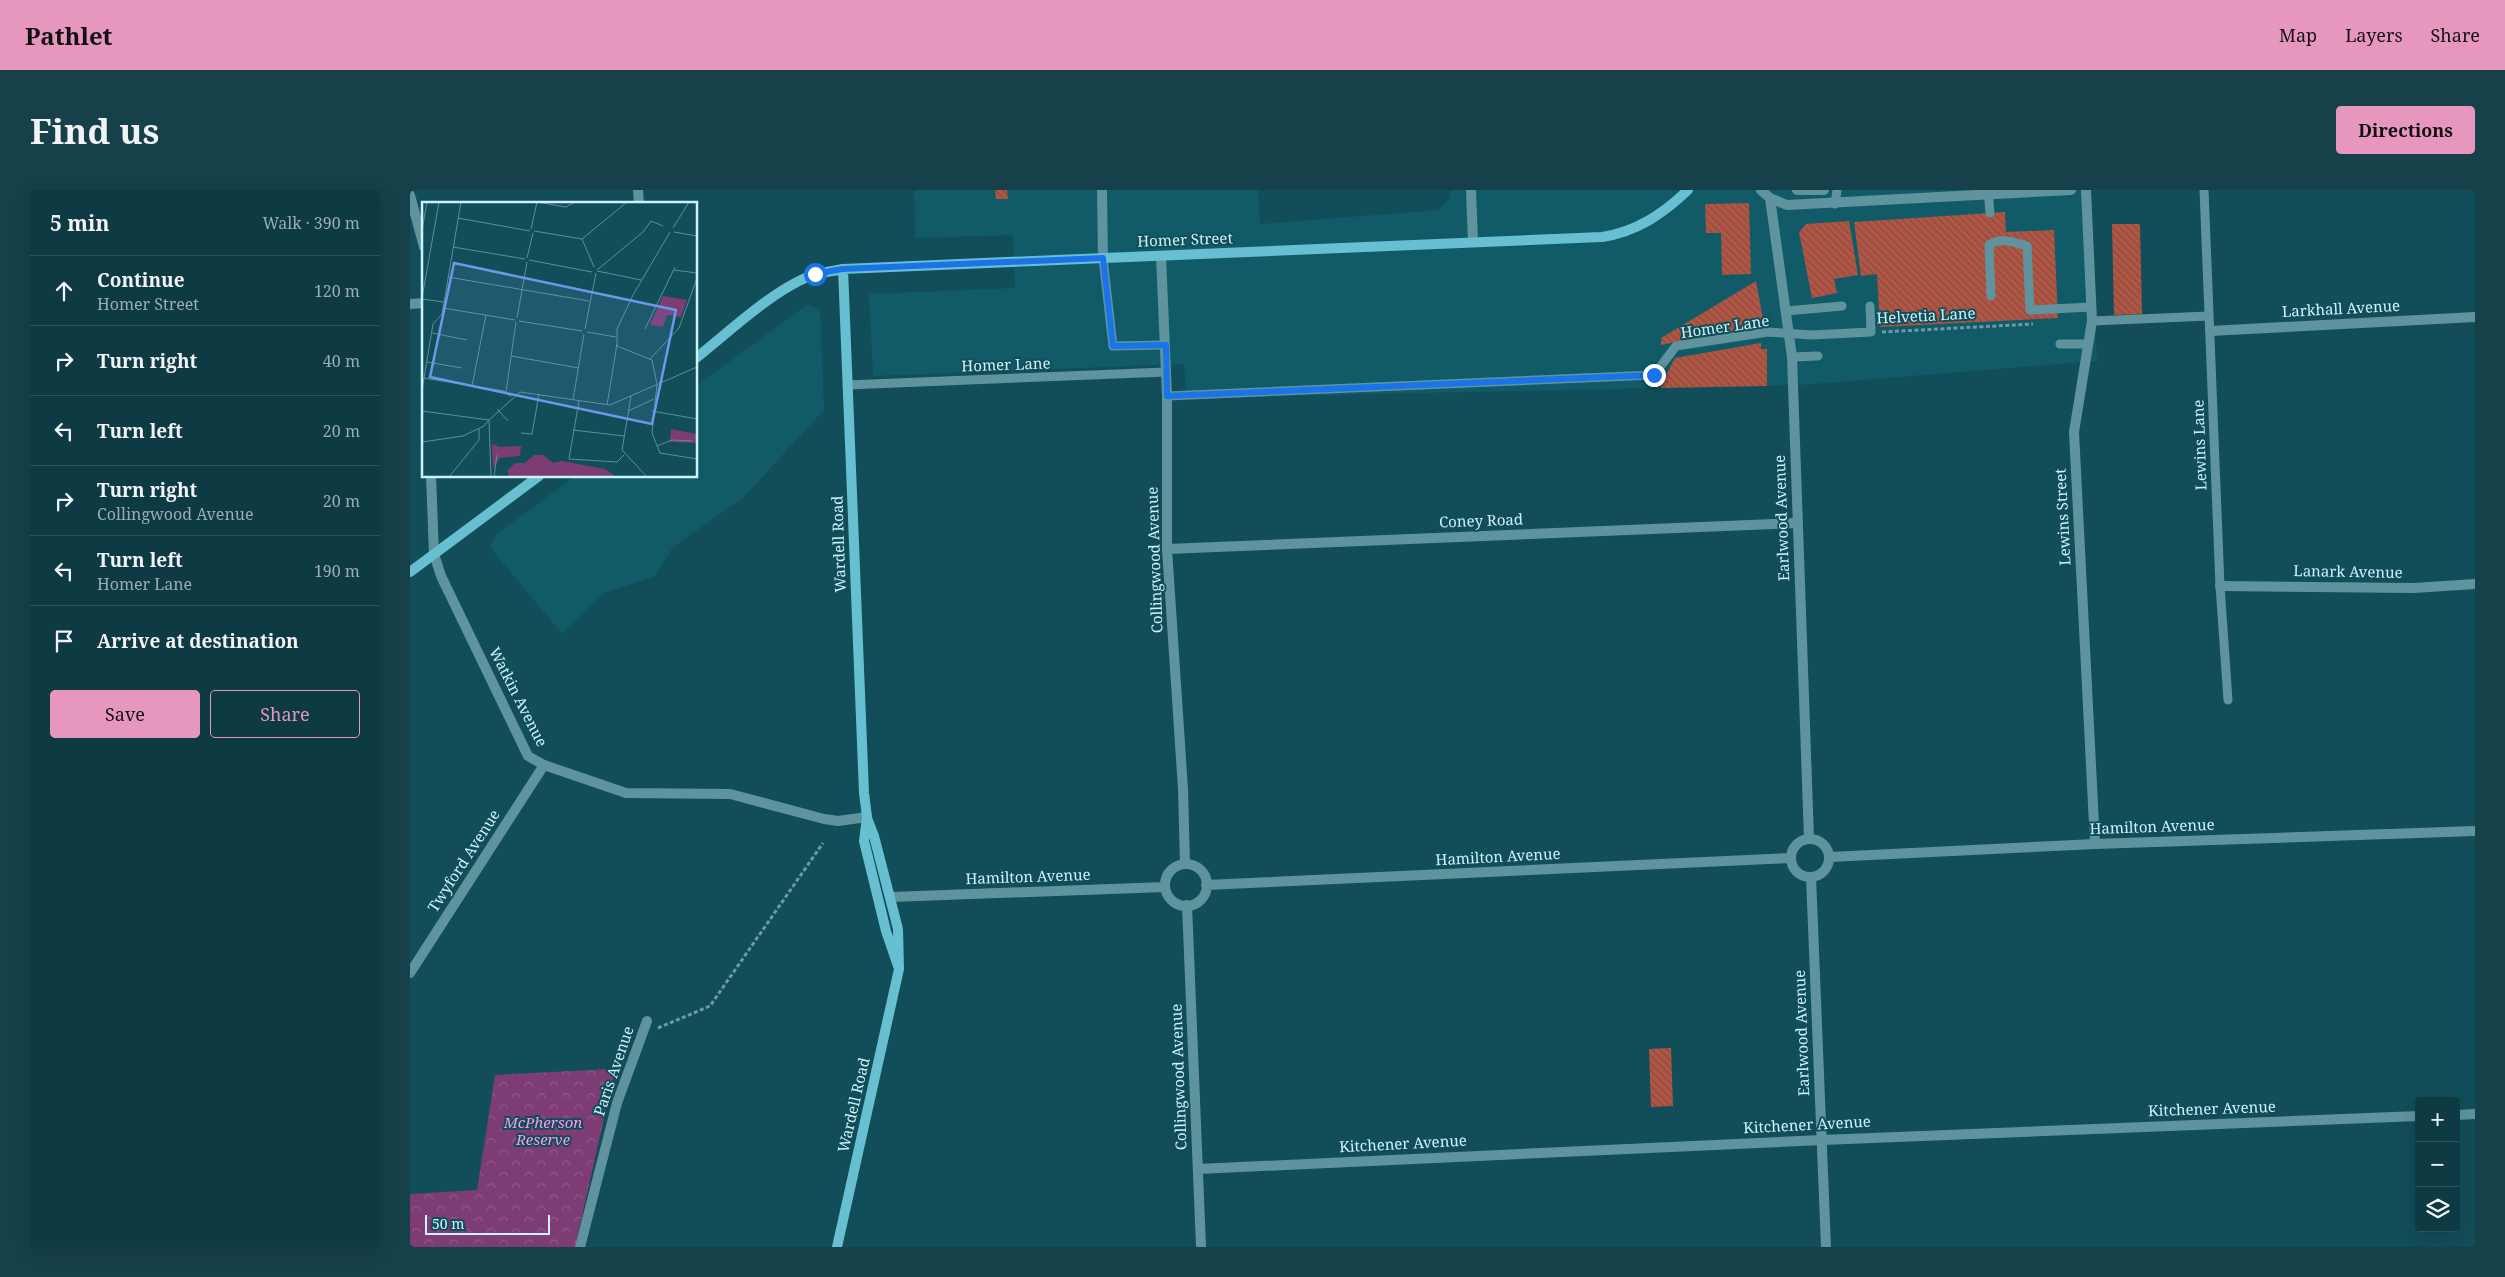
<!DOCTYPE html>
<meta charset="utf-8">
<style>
:root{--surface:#0d3a43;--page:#16414a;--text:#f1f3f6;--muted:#9aadb2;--line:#2d545c;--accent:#e797bd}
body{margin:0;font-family:"Noto Serif",serif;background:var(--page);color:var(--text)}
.controls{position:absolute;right:15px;bottom:15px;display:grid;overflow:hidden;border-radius:5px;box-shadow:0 5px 20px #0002}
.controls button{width:45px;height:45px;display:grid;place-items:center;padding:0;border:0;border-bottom:1px solid var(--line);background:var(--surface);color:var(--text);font:25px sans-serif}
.scale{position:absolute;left:15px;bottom:12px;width:125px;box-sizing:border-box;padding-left:5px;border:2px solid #cef2fa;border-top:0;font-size:14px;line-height:18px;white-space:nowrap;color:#cef2fa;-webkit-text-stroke:4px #114e59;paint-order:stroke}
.stop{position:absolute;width:15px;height:15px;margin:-11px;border:4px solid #1a73e8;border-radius:50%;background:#fff}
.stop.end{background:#1a73e8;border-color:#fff;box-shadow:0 1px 5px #0008}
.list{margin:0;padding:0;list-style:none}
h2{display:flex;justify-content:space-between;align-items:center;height:65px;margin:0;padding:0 20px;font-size:21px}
h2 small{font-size:16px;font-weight:400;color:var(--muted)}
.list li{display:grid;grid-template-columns:32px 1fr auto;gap:15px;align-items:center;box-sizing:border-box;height:70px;padding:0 20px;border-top:1px solid var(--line)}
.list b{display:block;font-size:19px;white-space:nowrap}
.list p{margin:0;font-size:16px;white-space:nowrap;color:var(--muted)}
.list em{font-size:16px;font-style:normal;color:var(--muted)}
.actions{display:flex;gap:10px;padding:15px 20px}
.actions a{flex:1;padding:11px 0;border:1px solid var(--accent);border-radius:5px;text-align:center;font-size:18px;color:var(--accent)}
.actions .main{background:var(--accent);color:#111}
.icon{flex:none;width:28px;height:28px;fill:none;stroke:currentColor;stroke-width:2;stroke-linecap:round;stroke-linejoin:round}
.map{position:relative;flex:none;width:2065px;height:1057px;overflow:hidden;border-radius:5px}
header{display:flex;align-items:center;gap:30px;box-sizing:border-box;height:70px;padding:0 25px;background:var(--accent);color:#111}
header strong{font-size:24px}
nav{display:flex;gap:28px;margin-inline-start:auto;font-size:18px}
.intro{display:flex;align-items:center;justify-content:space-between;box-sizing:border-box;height:120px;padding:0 30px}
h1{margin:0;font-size:35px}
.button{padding:12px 22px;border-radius:5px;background:var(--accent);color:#111;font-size:18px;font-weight:700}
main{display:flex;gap:30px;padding:0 30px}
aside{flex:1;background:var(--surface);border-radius:5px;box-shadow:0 5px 20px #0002}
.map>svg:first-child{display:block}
.built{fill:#115b68}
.park{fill:url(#park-crowns)}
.building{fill:url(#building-back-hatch)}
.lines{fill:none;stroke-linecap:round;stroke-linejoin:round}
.path{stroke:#6b9ca5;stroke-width:3;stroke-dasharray:4 2.5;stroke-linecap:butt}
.lane{stroke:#5f949f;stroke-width:9}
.street{stroke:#5f949f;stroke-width:10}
.secondary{stroke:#68bfd1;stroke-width:10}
.route{stroke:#1a73e8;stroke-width:6}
.labels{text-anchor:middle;stroke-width:4;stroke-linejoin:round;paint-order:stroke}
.street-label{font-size:15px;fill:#cef2fa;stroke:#114e59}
.park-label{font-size:15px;font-style:italic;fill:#fd98ed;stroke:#114e59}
.inset-road{fill:none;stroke:#5d9099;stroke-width:1}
.view{fill:#6d98e7;fill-opacity:0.15;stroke:#6d98e7;stroke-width:2.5}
.inset-edge{fill:none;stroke:#cef2fa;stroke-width:2.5}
</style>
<header>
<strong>Pathlet</strong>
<nav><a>Map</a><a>Layers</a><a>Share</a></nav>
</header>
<div class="intro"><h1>Find us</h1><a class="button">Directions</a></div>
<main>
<aside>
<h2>5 min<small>Walk · 390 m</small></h2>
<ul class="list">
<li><svg class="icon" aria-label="ahead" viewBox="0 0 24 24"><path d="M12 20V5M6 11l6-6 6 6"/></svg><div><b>Continue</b><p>Homer Street</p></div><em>120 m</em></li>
<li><svg class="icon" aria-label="right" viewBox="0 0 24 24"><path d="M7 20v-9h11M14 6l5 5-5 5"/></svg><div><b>Turn right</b></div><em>40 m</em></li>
<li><svg class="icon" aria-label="left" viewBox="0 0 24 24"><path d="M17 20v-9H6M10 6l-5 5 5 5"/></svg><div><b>Turn left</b></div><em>20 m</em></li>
<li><svg class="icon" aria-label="right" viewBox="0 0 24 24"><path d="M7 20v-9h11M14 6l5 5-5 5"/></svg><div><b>Turn right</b><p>Collingwood Avenue</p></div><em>20 m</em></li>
<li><svg class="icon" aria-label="left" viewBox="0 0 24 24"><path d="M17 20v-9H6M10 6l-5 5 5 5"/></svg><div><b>Turn left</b><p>Homer Lane</p></div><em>190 m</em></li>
<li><svg class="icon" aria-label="arrive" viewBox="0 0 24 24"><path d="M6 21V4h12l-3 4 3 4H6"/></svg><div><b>Arrive at destination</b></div></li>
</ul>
<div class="actions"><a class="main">Save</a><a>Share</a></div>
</aside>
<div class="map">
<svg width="2065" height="1057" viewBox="0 0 2065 1057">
<defs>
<pattern id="park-crowns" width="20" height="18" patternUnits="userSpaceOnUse" patternTransform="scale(1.25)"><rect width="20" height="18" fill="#7e3c75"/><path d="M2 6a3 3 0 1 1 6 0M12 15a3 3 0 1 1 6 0" fill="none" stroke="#8f598a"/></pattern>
<pattern id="building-back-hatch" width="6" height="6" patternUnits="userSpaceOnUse" patternTransform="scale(1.25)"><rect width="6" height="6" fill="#b45442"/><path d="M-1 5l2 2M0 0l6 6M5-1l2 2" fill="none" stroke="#7f4f46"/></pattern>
</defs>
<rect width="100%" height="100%" fill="#114e59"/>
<path class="built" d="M504,0H848L850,34L1029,20L1040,8V0H1677L1687,171L1390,195L777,208L774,174L463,186L459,104L605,98L603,45L505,48Z
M398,114L410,121L414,220L333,308L263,357L245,386L194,403L152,444L80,357L86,345L165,286H286V196Z"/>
<path class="park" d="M201,879L204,884L165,1057H0V1004L67,1000L85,885Z"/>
<path class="building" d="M585,0H597L598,9H586Z
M1339,13L1341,84L1312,85L1311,43H1296L1295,14Z
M1595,22L1596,42L1644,40L1648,128L1470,137L1467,84L1451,86L1444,32Z
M1439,31L1448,85L1424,89L1427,103L1402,108L1389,42L1396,34Z
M1702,34H1730L1732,124L1704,125Z
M1346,91L1354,134L1251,155V148Z
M1351,153V159H1357V196L1251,198L1252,193L1265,168Z
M1261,858L1263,916L1241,917L1239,859Z"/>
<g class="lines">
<path class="path" d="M1472,142L1623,134
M248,838L300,816L413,653"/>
<path class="lane" d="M1578,0L1580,23
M1794,0L1810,396L1818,510
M1425,14L1427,0
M693,68L703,156L755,155
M1581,106L1579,55C1591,47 1603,52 1617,56L1620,120L1681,117
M1376,121L1432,116
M1682,131L1799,126
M1650,154H1677
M1382,167L1408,166
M437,195L756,182
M757,206L1244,185L1266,156L1358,142L1402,145L1461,142L1460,116"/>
<path class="street" d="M228,0L229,14
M692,0L693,68
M1061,0L1063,52
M1351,0L1360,8L1377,15L1661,0
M1387,0H1414
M1676,0L1682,131L1664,242L1685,654
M0,5L14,57
M1360,8L1382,167L1399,649
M751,66L757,206V359L773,599L775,674
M0,114L14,113
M1800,141L2065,127
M21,286L24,364L31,386L118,566L134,575L216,603L320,604L414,629L428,631L457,627
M757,359L1387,333
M1810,396L2004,398L2065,394
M1381 668a19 19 0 1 1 38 0a19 19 0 1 1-38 0Z
M1420,667L1685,654L2065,641
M755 695a21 21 0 1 1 42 0a21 21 0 1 1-42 0Z
M1401,687L1416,1057
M796,695L1381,668
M481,707L755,697
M777,715L791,1057
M0,783L134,575
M2046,925L2065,924
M788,979L1412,950L2009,926
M170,1057L207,913L237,831"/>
<path class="secondary" d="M433,79L454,603L457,627L454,651L476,741L489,779
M286,168C319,142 367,96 406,84C415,82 424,81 433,79L1192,47C1226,42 1253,24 1278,0
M0,382L129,286
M427,1057L489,779L488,739L464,646L457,628"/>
</g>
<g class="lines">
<path class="route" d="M405,84L432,79L693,68L703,156L756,155L757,206L1244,185"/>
</g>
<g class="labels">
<g class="street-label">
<text transform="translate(775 50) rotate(-2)" y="5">Homer Street</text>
<text transform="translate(1931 119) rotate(-3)" y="5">Larkhall Avenue</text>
<text transform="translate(1516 126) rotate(-3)" y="5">Helvetia Lane</text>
<text transform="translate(1315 137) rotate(-8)" y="5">Homer Lane</text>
<text transform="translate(596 175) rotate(-2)" y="5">Homer Lane</text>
<text transform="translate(1790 255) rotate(-92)" y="5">Lewins Lane</text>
<text transform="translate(1653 327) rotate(-93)" y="5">Lewins Street</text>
<text transform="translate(1372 328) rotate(-92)" y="5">Earlwood Avenue</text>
<text transform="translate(1071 331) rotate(-2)" y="5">Coney Road</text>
<text transform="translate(429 354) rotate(-92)" y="5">Wardell Road</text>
<text transform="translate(745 370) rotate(-92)" y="5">Collingwood Avenue</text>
<text transform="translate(1938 382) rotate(1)" y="5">Lanark Avenue</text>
<text transform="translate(108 507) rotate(63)" y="5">Watkin Avenue</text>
<text transform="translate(1742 637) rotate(-2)" y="5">Hamilton Avenue</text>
<text transform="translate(1088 667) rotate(-3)" y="5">Hamilton Avenue</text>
<text transform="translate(54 671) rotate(-57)" y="5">Twyford Avenue</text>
<text transform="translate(618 687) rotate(-2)" y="5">Hamilton Avenue</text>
<text transform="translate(1392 843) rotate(-92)" y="5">Earlwood Avenue</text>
<text transform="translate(204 881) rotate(-71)" y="5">Paris Avenue</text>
<text transform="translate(769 887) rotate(-92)" y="5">Collingwood Avenue</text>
<text transform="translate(444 915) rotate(-77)" y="5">Wardell Road</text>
<text transform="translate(1802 919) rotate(-2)" y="5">Kitchener Avenue</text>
<text transform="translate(1397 935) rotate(-3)" y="5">Kitchener Avenue</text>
<text transform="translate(993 954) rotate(-3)" y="5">Kitchener Avenue</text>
</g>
<g class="park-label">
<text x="133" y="938">McPherson<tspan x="133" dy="17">Reserve</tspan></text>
</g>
</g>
<g transform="translate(12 12)">
<rect width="275" height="275" fill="#114e59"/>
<path d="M70,242L78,245L99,244L98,254L78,256L71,266ZM112,253H121L131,261L140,259L183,267L195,275H88L85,269L93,261H103Z" fill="#7e3c75"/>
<path d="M241,94L265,98L259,115L245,113L241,125L228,123ZM249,227L275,232V241L248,240Z" fill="#7e3c75"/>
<path class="inset-road" d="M36,16L108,29M251,26L267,0M109,27L115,0L144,5L153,0M0,28L5,0M112,29L160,37L205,0M252,30L275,34M160,37L172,65M31,45L103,57M105,56L111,31M107,58L170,70M175,68L221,30L229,19L241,24M252,68L275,71M175,69L219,78M26,75L167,99M0,96L17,0M0,97L22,100M21,106L93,118M95,116L105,60M97,119L160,129M163,127L174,71M223,127L253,65M165,130L194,135M10,131L45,138M195,144L230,158L235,182L230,231L238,251L275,257M195,144V127L211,93L248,30M89,154L157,166M228,157L257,126L275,76M5,160L40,166M2,176L82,189L89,195M50,184L64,113M0,188L11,122L20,112L39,0M84,190L94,120M209,194L200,248L225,275M151,198L162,132M157,199L147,257L195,260L202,253M185,203L195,142M75,207L86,219M0,209L67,218M206,209L232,197M230,209L275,217M67,218L98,190L188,203L275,165M67,218L69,275M151,228L202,234M99,231L110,232L117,192M0,240L41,234L62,224L66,219M235,244L250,238L270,239M27,275L57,238V227M72,275L75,253"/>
<path class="view" d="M32,61L254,108L230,222L8,175Z"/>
<rect width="275" height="275" class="inset-edge"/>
</g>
</svg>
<div class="controls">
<button>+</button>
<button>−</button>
<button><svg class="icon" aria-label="layers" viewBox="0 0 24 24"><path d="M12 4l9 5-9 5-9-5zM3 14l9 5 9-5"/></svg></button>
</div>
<div class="scale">50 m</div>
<div class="stop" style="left:405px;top:84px"></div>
<div class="stop end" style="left:1244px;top:185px"></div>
</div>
</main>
